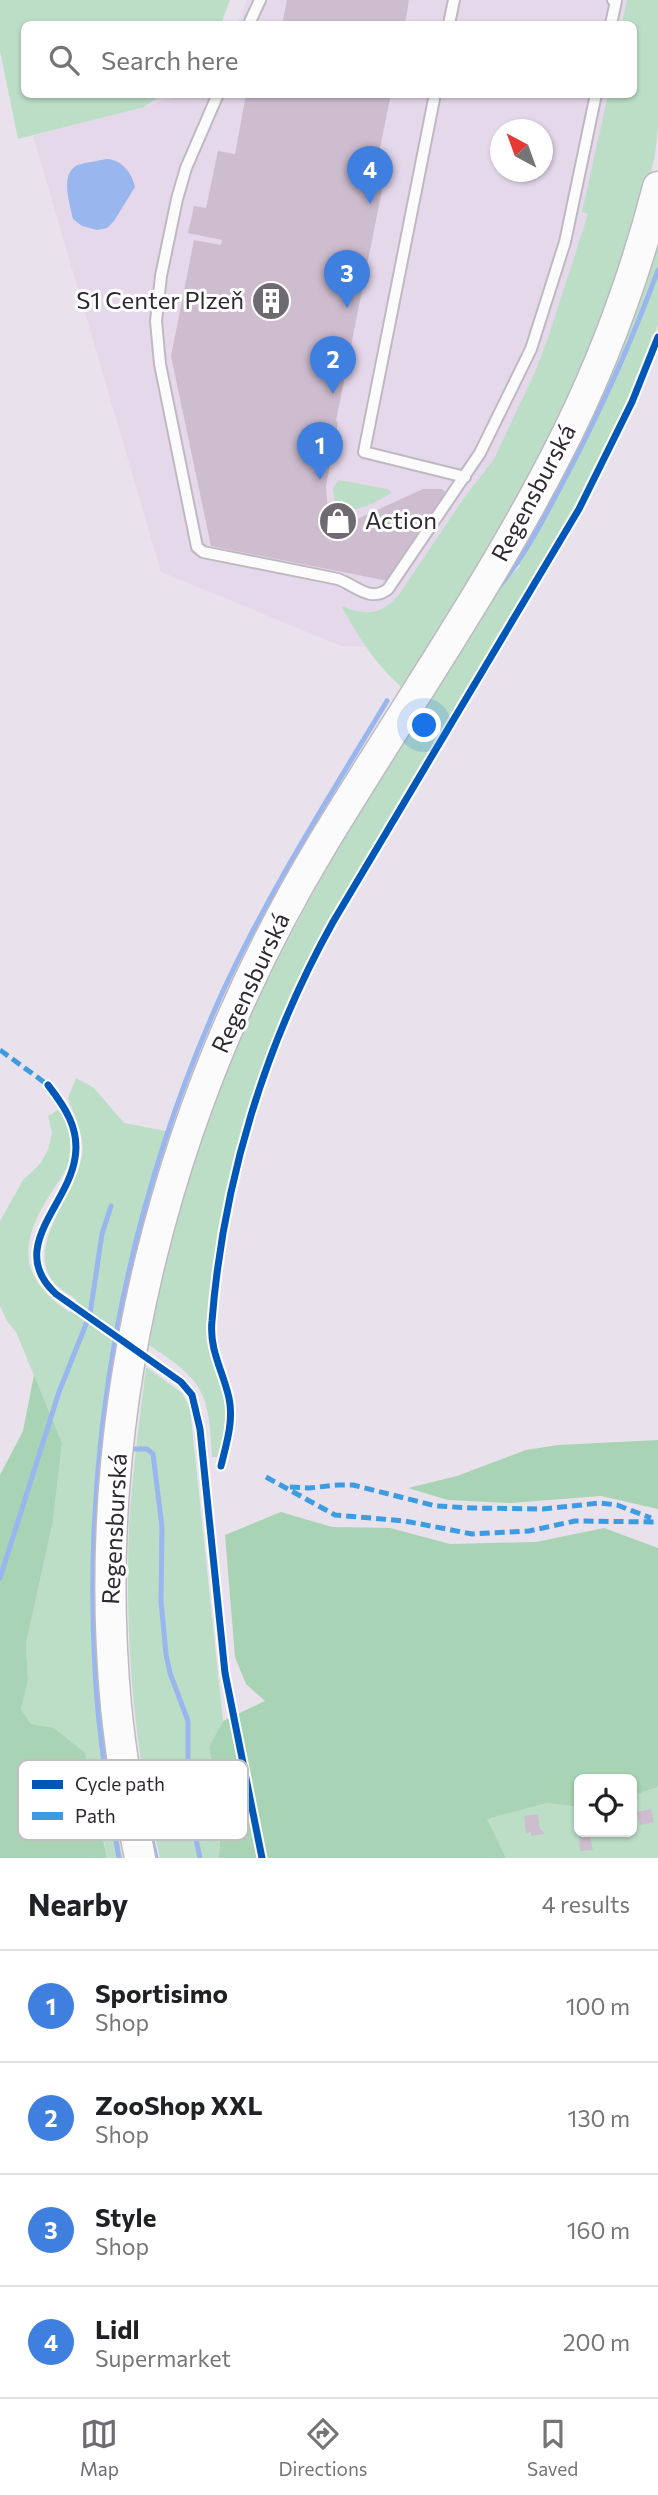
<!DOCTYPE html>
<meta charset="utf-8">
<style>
:root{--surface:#fff;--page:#f2f2f2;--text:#202124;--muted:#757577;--line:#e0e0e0;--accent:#6f6a72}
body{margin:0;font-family:Commissioner,sans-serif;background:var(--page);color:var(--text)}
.controls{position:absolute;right:21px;bottom:21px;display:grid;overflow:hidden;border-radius:10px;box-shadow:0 2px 5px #0004}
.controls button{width:63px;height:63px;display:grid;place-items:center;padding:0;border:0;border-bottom:2px solid var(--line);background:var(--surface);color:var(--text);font:35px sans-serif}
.compass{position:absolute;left:490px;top:119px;width:63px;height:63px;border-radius:50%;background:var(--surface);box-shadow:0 2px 5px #0004;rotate:319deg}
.you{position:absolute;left:425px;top:726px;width:24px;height:24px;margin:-18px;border:5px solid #fff;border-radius:50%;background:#1a73e8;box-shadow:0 0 0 10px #1a73e833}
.badge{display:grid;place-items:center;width:46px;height:46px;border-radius:50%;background:var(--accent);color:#fff;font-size:23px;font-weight:700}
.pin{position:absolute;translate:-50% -58px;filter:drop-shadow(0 2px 4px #0008)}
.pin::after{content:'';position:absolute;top:37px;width:24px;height:21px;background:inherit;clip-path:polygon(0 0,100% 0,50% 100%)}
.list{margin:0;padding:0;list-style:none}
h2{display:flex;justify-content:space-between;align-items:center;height:91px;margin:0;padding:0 28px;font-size:30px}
h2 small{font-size:23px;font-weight:400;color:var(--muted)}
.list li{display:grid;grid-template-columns:46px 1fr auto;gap:21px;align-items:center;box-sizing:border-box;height:112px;padding:0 28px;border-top:2px solid var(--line)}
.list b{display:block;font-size:26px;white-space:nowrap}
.list p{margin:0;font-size:23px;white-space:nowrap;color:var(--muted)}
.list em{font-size:23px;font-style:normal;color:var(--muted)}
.icon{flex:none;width:38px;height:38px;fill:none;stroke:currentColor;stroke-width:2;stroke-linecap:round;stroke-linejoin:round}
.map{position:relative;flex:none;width:658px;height:1858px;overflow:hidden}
.search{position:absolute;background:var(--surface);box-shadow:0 2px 5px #0004;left:21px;right:21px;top:21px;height:77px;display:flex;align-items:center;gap:18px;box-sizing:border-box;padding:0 24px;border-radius:10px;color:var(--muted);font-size:26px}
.sheet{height:539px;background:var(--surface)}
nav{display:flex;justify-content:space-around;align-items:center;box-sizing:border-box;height:98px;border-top:2px solid var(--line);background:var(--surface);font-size:19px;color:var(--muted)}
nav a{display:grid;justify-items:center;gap:4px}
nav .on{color:var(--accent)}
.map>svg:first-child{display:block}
.built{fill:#e6d8eb;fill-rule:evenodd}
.green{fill:#bcdec6}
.forest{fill:#a8d3b4}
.water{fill:#99b6ef}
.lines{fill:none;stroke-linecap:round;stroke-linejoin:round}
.stream{stroke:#99b6ef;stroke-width:5}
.building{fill:#cebdcf}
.service-casing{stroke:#beb9c1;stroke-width:14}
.secondary-casing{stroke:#beb9c1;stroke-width:33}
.service{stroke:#fcfbfc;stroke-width:10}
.secondary{stroke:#fcfbfc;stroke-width:30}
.quiet{stroke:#3d9ce1;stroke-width:5;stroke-dasharray:10 5;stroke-linecap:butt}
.cycleway-casing{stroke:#fff;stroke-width:11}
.cycleway{stroke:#0057b8;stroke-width:7}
.labels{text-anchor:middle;stroke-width:6;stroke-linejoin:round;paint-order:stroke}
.poi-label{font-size:24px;fill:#2e2930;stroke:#fff;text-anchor:end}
.street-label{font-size:24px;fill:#2e2930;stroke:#fff}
.key{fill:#fff;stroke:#c0bfc1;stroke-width:2}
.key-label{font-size:19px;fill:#2e2930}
</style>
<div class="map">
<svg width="658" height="1858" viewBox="0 0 658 1858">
<rect width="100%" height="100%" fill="#e9e2ec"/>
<path class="built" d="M247,0H638L634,24H237Z
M185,95H618L614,136L553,332L491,470L377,641L365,647L341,646L161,572L33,136ZM500,130H542V172H500Z"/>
<path class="green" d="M0,0H230L221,24H24V94L161,95L144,107L18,139L0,51Z
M627,0H658V127L655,156L633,239L564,420L405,690C376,666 360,639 341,606C366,615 379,616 398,596L464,498L494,459L535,372L549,335L588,214L582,212L608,95L634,94V24H622Z
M658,229V267L624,356L591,426L528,546L517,563L514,562L509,568L511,571L495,588Z
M658,272V324L645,363L619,421L568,521L332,914C276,1018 244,1107 222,1223C215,1259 208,1297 207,1333C207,1360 224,1384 226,1410C227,1424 223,1439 220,1452L217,1457H212C209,1392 204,1381 149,1345L165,1263L198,1147L236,1046L260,992L333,856L497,590L520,566L518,564C538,536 552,505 568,474C602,408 633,342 658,272Z
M339,480L387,489L392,493C376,502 352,517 335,505L333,488Z
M76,1078L94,1088L124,1123L176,1133L149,1214L102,1722L122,1858H107L99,1812L54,1729L31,1724L21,1709L28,1681L26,1644L53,1521L62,1443L16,1332L7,1321L0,1306V1221L23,1180L40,1164L48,1150L52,1133L48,1116L61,1108C66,1121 74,1136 73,1150C71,1165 59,1180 51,1193C19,1243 17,1276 69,1312L77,1300C69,1294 57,1288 52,1280C26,1244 77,1193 82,1155C85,1135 74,1116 68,1098Z
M146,1367L182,1393L190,1408L223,1721L209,1748L221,1821L219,1858H160C137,1763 127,1666 128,1568C128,1501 138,1434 146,1367Z
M658,1787V1858H506L486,1819L547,1803L579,1807V1832H632V1796Z"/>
<path class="forest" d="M34,1375L62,1443L53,1521L26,1644L28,1681L21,1709L31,1724L54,1728L85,1753L107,1858H0V1475L23,1431Z
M658,1440V1509L601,1496L510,1503L448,1500L408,1488L457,1476L526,1450L558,1445Z
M281,1512L332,1527L390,1528L450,1544L536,1542L604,1528L658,1548V1787L632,1796V1779H579V1807L547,1803L487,1819L506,1858H219L221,1821L209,1747L223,1721L265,1701L246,1684L235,1657L225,1535Z"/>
<path class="water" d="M107,159C122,160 132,173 135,187L114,221L107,228L97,230L82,226L73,219C70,204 59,173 78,165C87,162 98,161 107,159Z"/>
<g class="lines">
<path class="stream" d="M498,588C525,556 543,520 562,484C599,414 631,344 658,270
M135,1449H147L153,1454L162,1527L161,1601L166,1654L170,1673L188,1721V1772L194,1797L193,1825L200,1858
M0,1578L59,1392L90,1314L102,1234L111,1206
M148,1823L156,1858
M119,1858C108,1796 98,1733 95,1670C82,1441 126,1209 219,1000C266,896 328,799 387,701"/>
</g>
<path class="building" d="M287,0H409L405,24H282Z
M246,94H391L373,182L383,185L336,421L338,422L326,486L328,514L355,520L423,489H442L446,493V498L388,581L211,546L171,356L194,240L221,245L222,240L188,233L194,206L206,208L218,151L235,154Z
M651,1809L654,1822L640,1825L637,1812Z
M538,1814L540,1830L543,1831L544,1834L531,1836V1832L526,1833L524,1816Z
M579,1832H589L593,1850L580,1851Z"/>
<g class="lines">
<defs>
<path id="service" d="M249,24L260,0
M449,24L454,0
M611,24L616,1L613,0
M218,94L186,168L177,199L161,276L156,321L160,364L197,547L203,552L338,579C355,585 370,603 388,589L480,453L531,349L565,242L596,94
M435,94L364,452L465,477"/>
<path id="secondary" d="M140,1858C130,1808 121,1757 116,1706C88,1406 168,1100 323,843C401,714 487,590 556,456C600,371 634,280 658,187"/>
</defs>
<use href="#service" class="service-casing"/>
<use href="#secondary" class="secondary-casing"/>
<use href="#service" class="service"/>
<use href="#secondary" class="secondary"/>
<path class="quiet" d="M0,1050L48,1085
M266,1477L335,1515L405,1521L472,1534L529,1531L575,1521L658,1522
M290,1487L309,1488L338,1485H353L436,1506L473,1508L543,1509L600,1503L617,1505L651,1518"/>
<defs>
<path id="cycleway" d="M48,1085C65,1107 80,1129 75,1158C68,1206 6,1248 56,1294L181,1382L192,1395L200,1429L225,1673L262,1858
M221,1466C226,1445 234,1421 229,1398C223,1371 209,1350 212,1321C223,1181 265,1044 333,922L579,509L632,402L658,337"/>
</defs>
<use href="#cycleway" class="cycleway-casing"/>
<use href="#cycleway" class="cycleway"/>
</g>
<defs>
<symbol id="building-disc" viewBox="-11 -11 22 22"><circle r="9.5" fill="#6f6a72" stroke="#fff"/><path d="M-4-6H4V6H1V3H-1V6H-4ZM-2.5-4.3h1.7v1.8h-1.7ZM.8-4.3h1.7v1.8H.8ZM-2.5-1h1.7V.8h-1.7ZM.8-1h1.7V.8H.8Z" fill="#fff"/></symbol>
<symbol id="shop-disc" viewBox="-11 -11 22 22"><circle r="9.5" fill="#6f6a72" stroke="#fff"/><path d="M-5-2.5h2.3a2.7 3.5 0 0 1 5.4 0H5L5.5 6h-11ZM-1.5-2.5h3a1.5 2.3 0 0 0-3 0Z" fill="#fff"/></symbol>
</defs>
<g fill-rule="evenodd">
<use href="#building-disc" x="249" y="279" width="44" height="44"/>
<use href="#shop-disc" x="316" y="499" width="44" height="44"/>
</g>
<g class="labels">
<g class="poi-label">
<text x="244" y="309">S1 Center Plzeň</text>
<text x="365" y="529" text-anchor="start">Action</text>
</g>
<g class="street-label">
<text transform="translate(534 493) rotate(-62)" y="8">Regensburská</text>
<text transform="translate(251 983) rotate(-65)" y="8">Regensburská</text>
<text transform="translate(115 1529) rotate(-87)" y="8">Regensburská</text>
</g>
</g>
<rect x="18" y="1760" width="230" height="80" rx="10" class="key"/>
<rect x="32" y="1780" width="31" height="9" fill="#0057b8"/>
<rect x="32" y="1812" width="31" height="8" fill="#3d9ce1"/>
<g class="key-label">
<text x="75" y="1791">Cycle path</text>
<text x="75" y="1823">Path</text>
</g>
</svg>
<div class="controls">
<button><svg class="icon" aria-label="locate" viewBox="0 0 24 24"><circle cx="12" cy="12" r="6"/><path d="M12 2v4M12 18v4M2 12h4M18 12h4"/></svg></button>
</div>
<svg class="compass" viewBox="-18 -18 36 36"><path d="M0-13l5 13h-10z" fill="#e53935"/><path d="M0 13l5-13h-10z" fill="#757577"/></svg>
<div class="you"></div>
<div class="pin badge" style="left:320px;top:480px;background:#3f7fe0">1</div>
<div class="pin badge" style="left:333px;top:394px;background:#3f7fe0">2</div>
<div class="pin badge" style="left:347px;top:308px;background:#3f7fe0">3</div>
<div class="pin badge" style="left:370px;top:204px;background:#3f7fe0">4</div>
<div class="search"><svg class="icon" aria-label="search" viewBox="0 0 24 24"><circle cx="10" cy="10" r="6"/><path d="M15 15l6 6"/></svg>Search here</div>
</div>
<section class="sheet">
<h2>Nearby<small>4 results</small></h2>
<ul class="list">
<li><span class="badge" style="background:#3f7fe0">1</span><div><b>Sportisimo</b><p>Shop</p></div><em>100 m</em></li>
<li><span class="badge" style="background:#3f7fe0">2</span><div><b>ZooShop XXL</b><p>Shop</p></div><em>130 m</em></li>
<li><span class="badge" style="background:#3f7fe0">3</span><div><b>Style</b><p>Shop</p></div><em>160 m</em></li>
<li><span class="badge" style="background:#3f7fe0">4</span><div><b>Lidl</b><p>Supermarket</p></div><em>200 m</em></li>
</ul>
</section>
<nav>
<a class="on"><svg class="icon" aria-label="map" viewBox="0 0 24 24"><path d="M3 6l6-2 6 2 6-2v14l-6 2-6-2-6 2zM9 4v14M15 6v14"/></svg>Map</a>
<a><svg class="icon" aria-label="directions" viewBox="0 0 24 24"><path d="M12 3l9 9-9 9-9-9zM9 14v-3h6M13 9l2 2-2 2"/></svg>Directions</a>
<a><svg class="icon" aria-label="saved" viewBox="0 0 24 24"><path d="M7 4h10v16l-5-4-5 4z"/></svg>Saved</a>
</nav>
